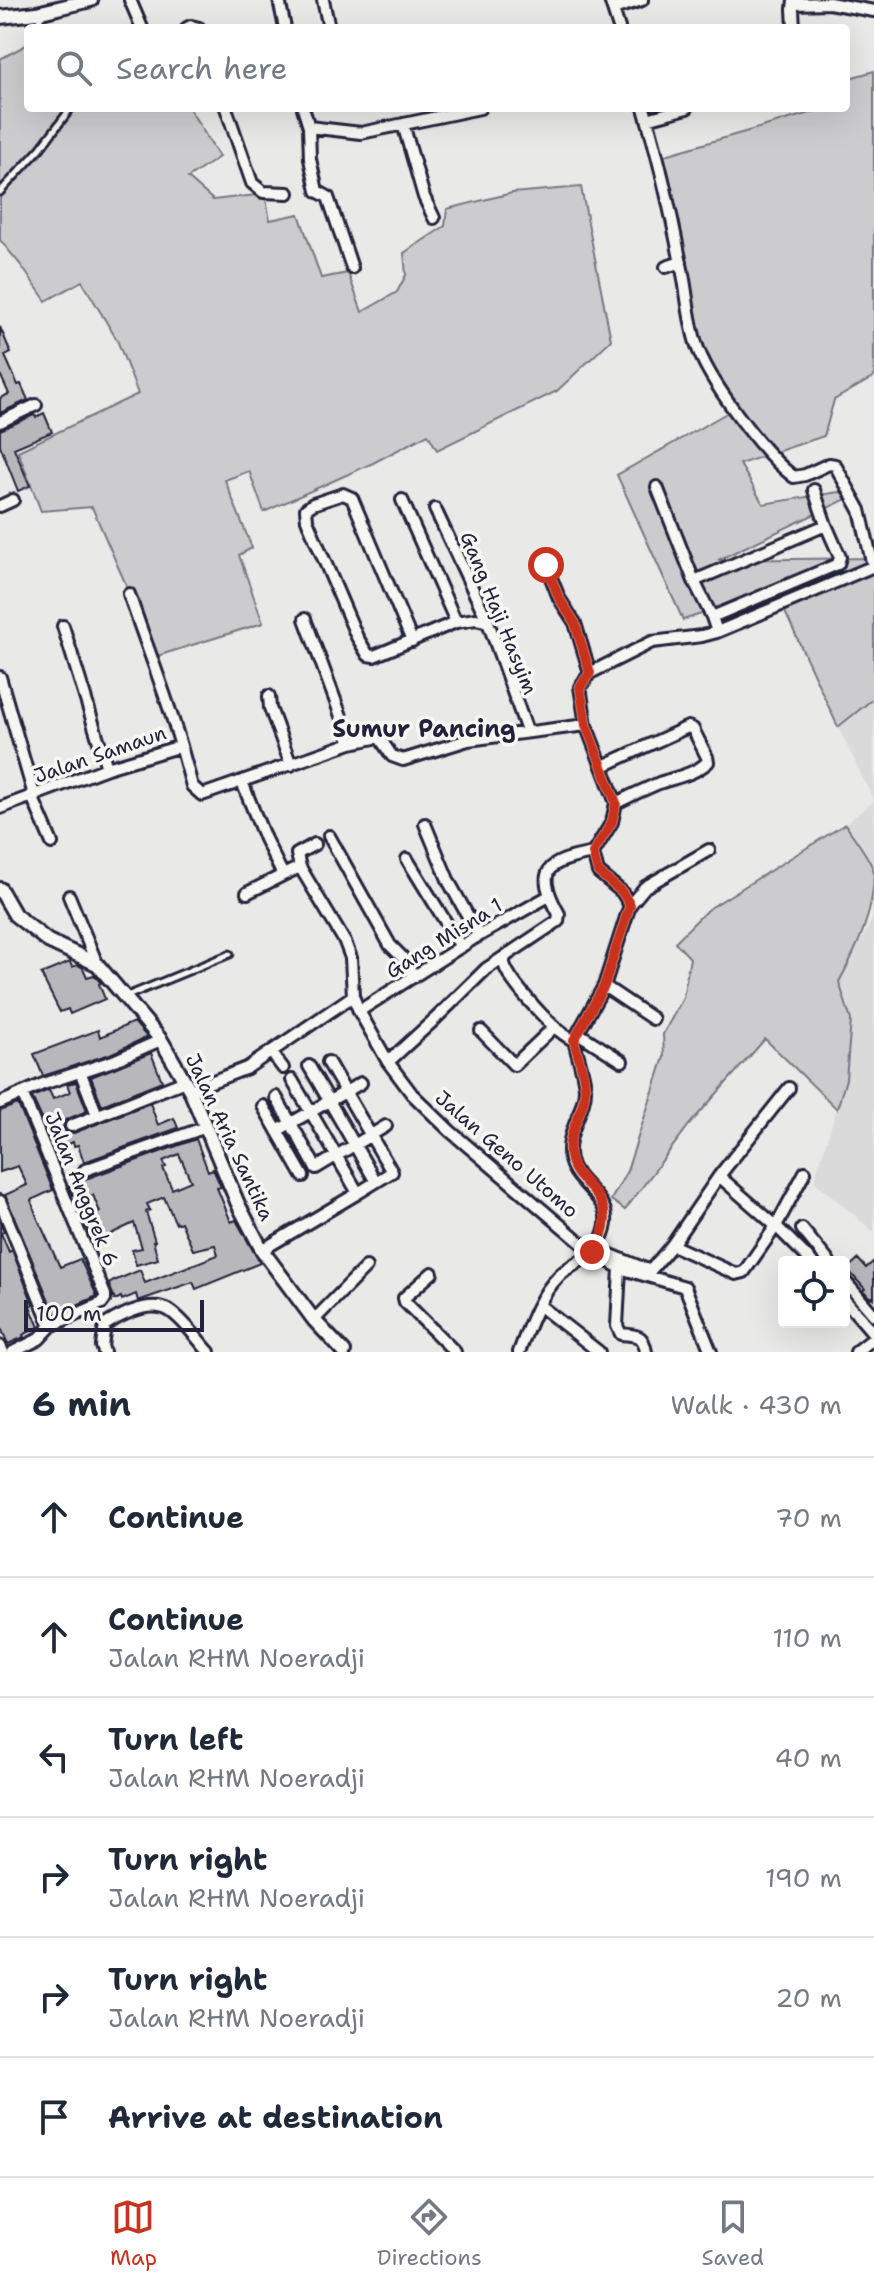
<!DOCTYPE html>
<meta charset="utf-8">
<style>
:root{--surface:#fff;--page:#f6f6f7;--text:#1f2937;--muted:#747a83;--line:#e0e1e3;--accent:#c8321e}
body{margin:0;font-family:"Shantell Sans",sans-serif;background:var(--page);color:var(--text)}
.controls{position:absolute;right:24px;bottom:24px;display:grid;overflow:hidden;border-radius:8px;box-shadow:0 8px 32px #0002}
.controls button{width:72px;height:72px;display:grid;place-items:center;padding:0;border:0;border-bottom:2px solid var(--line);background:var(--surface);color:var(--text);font:40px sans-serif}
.scale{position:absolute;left:24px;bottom:20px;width:180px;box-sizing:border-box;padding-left:8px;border:4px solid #22223b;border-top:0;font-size:22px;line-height:28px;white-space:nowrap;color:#22223b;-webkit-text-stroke:6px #f6f6f2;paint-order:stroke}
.stop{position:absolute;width:24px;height:24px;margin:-18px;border:6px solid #c8321e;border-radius:50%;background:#fff}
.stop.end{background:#c8321e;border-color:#fff;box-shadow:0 2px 8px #0008}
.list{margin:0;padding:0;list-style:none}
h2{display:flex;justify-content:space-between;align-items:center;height:104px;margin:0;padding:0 32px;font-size:34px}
h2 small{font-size:26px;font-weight:400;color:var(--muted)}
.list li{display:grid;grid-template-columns:52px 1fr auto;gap:24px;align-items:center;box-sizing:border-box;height:120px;padding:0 32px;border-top:2px solid var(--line)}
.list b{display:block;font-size:30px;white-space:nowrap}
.list p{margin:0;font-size:26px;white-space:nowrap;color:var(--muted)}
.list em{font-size:26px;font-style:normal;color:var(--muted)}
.icon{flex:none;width:44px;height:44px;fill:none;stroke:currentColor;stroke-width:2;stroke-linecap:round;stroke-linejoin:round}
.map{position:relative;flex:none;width:874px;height:1352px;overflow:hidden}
.search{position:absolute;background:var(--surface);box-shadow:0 8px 32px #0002;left:24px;right:24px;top:24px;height:88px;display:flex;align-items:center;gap:20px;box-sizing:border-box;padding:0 28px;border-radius:8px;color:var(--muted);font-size:30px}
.sheet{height:824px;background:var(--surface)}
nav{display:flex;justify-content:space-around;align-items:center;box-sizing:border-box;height:112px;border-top:2px solid var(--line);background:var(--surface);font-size:22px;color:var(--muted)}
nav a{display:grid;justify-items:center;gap:4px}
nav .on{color:var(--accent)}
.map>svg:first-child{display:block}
.built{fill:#dadada}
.green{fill:#ccccce;stroke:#777784;stroke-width:2}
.building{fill:#b8b8bc;stroke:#22223b;stroke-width:2;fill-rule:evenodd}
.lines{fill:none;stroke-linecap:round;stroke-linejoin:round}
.service-casing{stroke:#22223b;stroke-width:11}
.minor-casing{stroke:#22223b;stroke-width:16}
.tertiary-casing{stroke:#22223b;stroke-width:18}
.service{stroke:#f6f6f2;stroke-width:5}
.minor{stroke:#f6f6f2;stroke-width:10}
.tertiary{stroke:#f6f6f2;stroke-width:12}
.route{stroke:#c8321e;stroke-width:10}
.labels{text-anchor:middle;stroke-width:7;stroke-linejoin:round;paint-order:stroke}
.street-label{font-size:20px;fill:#22223b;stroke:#f6f6f2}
.quarter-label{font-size:24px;font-weight:bold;fill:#22223b;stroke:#f6f6f2}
</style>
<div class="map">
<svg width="874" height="1352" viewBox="0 0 874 1352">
<rect width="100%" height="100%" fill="#e9e9e7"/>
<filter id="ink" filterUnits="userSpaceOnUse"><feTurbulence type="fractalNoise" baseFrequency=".0125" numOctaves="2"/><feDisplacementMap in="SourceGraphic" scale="16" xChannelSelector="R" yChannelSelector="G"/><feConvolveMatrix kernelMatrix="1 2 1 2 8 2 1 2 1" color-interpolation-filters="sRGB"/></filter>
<g filter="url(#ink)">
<path class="built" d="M874,698V870L845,824L874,801L838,727Z
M874,903V1232L814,1181L846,1079L851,1020L839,982L872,920Z"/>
<path class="green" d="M28,44V108H189L219,157L188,178L213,200L265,194L270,220L299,214L321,278L348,273L362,312L397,292L406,275L404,253L445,226L447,209L512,193L581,187L611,340L557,391L437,450L428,434L373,463L264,512L249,471L225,480L252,548L239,555L263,623L157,656L92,507L41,511L18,451L138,394L117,340L82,281L46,301L20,264L0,240V59Z
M874,71V377L834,400L824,436L740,464L763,504L839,492L855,495L718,560L874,558V698L838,727L775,590L683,620L617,475L732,410L693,350L662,156L827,108H846V79Z
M845,824C853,836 871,859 874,872C874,913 857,948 839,982L851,1020L846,1079L837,1109L765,1039L689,1125L625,1210L611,1200L627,1171L664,1057L663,1034L683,998L690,958L675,942L707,910Z"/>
<path class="building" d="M0,327L11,353L5,356L18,385L21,384L28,400L0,413V398L9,394L0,374Z
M44,413L52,432L14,448L30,486L18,491L0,445V430L34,415L36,417Z
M70,962L72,967L78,965L83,968L87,977L94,975L101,983L99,984L105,999L70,1014L68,1009L60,1012L41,974Z
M134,1022L147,1037L110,1054L43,1076L34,1054L98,1030L100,1037Z
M151,1053L162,1081L102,1105L91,1077Z
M76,1082L87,1111L65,1120L63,1128L67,1133H74L150,1103L158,1125L174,1118L178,1128L84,1162L78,1145L74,1146L73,1142L54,1151L48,1135L49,1134L32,1097L49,1090L53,1099L70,1092L67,1084Z
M18,1104L53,1190L31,1200L37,1217L60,1267L80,1259L97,1296L55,1315L5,1195L27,1185L18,1166L0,1172V1111Z
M196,1139L208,1171L213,1169L221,1187L217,1188L231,1222L236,1220L260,1263L196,1289L193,1282L138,1301L136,1294L122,1300L121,1297L115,1300L109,1284L114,1281L140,1270L145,1283L218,1255L215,1245L193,1250L181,1222L176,1224L164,1197L147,1204L150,1210L146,1212L155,1241H153L158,1259L136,1265L132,1250L142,1248L134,1223L94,1242L83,1220L100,1212L93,1195L80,1200L77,1193L73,1195L69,1185ZM179,1154L191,1181L172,1189L163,1168L166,1167L163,1161Z
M0,1222L4,1232L1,1233L9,1252L12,1250L33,1304L30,1306L39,1327L23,1335L24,1337L8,1344L0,1326Z
M858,1259L866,1268L874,1261V1299L872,1297L870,1298L863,1290L865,1289L847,1269Z"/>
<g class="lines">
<defs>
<path id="service" d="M38,14L43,28
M0,192L40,149L71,108
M127,996L230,954"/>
<path id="minor" d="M130,0L142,28
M279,0L285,28
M323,0L329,28
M610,0L619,28
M795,4L829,3L874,11
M613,9L642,0
M187,28L191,26L199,28
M794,28L793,9L794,0
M226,108L252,183L263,192L288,193
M303,108L309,127L361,133L480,108
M644,108C659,159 671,212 681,264C687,290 688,318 696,343C707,379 764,455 794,477L805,475L829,464L835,465L860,510L873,566
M647,119L687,108
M403,124L424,197L434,218
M309,127L310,159L317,191L328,197L352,268
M666,267L681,262
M0,422L36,405
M657,487L694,581L826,525L840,557L838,564L712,617
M814,490L826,525
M402,500L456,622
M0,506L13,500
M435,509L488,622L527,731
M546,565L559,598L575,623L590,673
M694,581L712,617L717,632
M129,594C146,645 166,694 181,746
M305,619L351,743
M63,626L107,768
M412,641L352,498L343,494L313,504L306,509L307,520L357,637L368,655L374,656L456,622L476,619L488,622
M0,677L34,795
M269,696L270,708L291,765
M603,766L688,727L693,729L707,757L708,762C693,775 677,777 659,783C645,789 630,796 616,803
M242,782L265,839L283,875L300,867L345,942L351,958L353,996L359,1011L388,1062L412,1094L450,1131L592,1252L620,1268L685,1287L711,1352
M32,796L52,843
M0,808L107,768L181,746L192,786L202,795L351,743L379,737L392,756L403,760L468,740L586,725
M425,824L449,882L479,936
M329,836L390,945L402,957L414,977
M407,859L461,947
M300,867L297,854L315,844
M247,893L283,875
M69,896L97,964
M630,905L645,887L709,850
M505,956C504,963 503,962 506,969C514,986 556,1034 574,1040
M604,986L653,1019
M359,1011L473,939L549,896
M481,1031L514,1065L554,1027
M578,1033L622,1061
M271,1052L283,1068
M328,1062L392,1172L358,1193
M388,1062L435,1019L486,969L558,921L559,914C534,869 547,862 593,853
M309,1066L376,1182
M80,1071L97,1115
M190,1090L247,1068L353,996
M276,1097L316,1168L386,1126
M0,1103L43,1084L113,1061L161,1040
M263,1106L303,1176
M71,1126L185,1081
M277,1131L361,1083
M85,1170L206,1127
M805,1172L776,1226L812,1262
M0,1201L51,1326
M802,1229L829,1262
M672,1245L736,1274L744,1272L776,1226L719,1176L789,1088
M262,1250L358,1193L292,1080
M606,1253L650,1271L672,1245L719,1176
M620,1268L617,1326L621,1334C638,1336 643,1334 646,1352
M432,1273L404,1298L405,1302L455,1352
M844,1280L874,1315
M844,1299L874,1334
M539,1305L599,1352
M314,1320L366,1267
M0,1346L3,1352
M13,1352L39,1339L51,1326L102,1303L105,1299V1295L22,1093
M104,1352L102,1346L105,1325C121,1315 151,1299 170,1311C183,1319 198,1340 209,1352
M519,1352C529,1326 539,1296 559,1276C572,1263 592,1258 601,1240C621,1198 578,1191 570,1160C564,1134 586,1110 585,1088C584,1073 577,1055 574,1040L604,986L630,905L622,892L598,872L593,853L612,822L616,803L586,725L580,687L590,673L652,642L702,636L717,632L874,566
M856,1352L874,1338"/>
<path id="tertiary" d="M0,17L37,13L91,0
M0,889L15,915L48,941L97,964L161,1040L190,1090L238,1204L262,1250L314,1320L344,1352"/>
</defs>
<use href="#service" class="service-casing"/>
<use href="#minor" class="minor-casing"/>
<use href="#tertiary" class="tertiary-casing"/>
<use href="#service" class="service"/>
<use href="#minor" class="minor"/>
<use href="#tertiary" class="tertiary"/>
</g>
</g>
<g class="lines" filter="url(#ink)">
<path class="route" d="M546,565L559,598L575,623L590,673L580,687L586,725L616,803L612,822L593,853L598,872L622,892L630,905L604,986L574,1040C577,1055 585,1073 585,1089C586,1111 563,1136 571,1161C575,1174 585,1181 593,1191C611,1210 607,1232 592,1252"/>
</g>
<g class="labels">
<g class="street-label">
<text transform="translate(499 613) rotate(68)" y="7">Gang Haji Hasyim</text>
<text transform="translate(100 754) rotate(-19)" y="7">Jalan Samaun</text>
<text transform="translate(444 938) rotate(-32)" y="7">Gang Misna 1</text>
<text transform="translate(230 1137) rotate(65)" y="7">Jalan Aria Santika</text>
<text transform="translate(507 1154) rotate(41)" y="7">Jalan Geno Utomo</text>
<text transform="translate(82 1189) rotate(68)" y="7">Jalan Anggrek 6</text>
</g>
<g class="quarter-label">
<text x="424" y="737">Sumur Pancing</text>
</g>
</g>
</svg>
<div class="controls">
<button><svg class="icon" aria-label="locate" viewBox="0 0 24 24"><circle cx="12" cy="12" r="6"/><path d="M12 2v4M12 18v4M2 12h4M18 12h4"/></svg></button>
</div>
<div class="scale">100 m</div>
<div class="stop" style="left:546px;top:565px"></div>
<div class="stop end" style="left:592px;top:1252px"></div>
<div class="search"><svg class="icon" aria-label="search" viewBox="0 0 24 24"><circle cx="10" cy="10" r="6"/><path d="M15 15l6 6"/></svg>Search here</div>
</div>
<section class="sheet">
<h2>6 min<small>Walk · 430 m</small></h2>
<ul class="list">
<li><svg class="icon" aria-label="ahead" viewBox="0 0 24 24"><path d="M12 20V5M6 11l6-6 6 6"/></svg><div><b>Continue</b></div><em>70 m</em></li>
<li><svg class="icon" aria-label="ahead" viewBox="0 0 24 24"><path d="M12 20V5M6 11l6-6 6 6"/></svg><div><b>Continue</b><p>Jalan RHM Noeradji</p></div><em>110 m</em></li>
<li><svg class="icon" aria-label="left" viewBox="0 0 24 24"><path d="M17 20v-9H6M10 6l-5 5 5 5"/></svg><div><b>Turn left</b><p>Jalan RHM Noeradji</p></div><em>40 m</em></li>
<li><svg class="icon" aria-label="right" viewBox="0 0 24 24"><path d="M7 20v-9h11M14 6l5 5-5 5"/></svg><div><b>Turn right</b><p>Jalan RHM Noeradji</p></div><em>190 m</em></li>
<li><svg class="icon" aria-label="right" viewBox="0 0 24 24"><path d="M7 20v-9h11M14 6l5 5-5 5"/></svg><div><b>Turn right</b><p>Jalan RHM Noeradji</p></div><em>20 m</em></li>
<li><svg class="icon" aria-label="arrive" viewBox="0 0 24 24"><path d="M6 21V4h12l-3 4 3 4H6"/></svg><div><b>Arrive at destination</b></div></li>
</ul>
</section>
<nav>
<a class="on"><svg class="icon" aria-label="map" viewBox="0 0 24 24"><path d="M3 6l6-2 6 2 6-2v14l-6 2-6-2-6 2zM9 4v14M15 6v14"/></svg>Map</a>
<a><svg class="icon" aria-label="directions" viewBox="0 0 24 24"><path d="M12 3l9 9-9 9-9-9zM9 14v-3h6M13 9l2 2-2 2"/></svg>Directions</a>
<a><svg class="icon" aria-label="saved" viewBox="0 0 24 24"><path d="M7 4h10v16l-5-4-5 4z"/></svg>Saved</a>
</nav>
